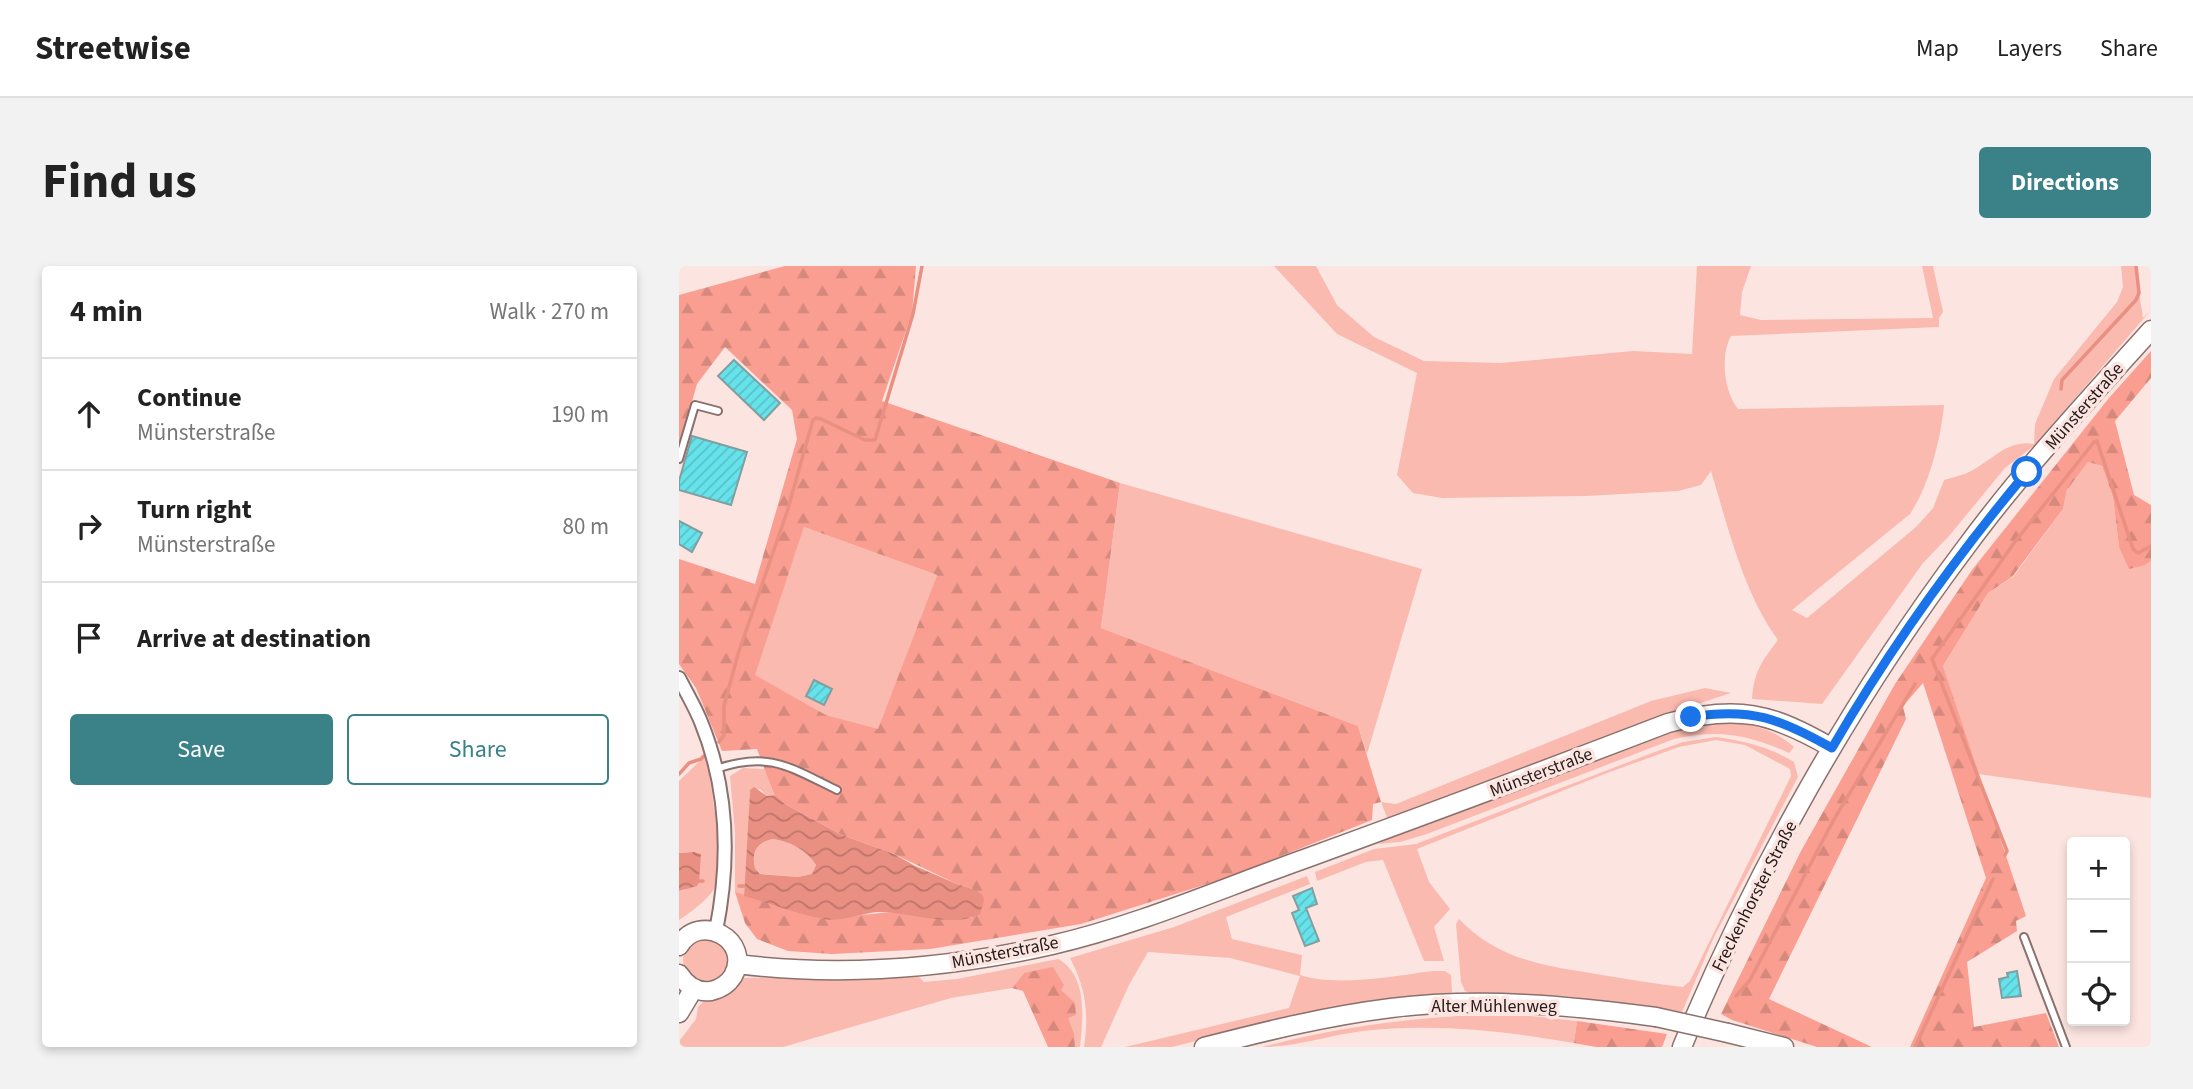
<!DOCTYPE html>
<meta charset="utf-8">
<style>
:root{--surface:#fff;--page:#f2f2f2;--text:#222;--muted:#767676;--line:#e0e0e0;--accent:#3a8287}
body{margin:0;font-family:"Source Sans 3",sans-serif;background:var(--page);color:var(--text)}
.controls{position:absolute;right:21px;bottom:21px;display:grid;overflow:hidden;border-radius:7px;box-shadow:0 4px 10px #0003}
.controls button{width:63px;height:63px;display:grid;place-items:center;padding:0;border:0;border-bottom:2px solid var(--line);background:var(--surface);color:var(--text);font:35px sans-serif}
.stop{position:absolute;width:21px;height:21px;margin:-16px;border:5px solid #1a73e8;border-radius:50%;background:#fff}
.stop.end{background:#1a73e8;border-color:#fff;box-shadow:0 2px 7px #0008}
.list{margin:0;padding:0;list-style:none}
h2{display:flex;justify-content:space-between;align-items:center;height:91px;margin:0;padding:0 28px;font-size:30px}
h2 small{font-size:23px;font-weight:400;color:var(--muted)}
.list li{display:grid;grid-template-columns:46px 1fr auto;gap:21px;align-items:center;box-sizing:border-box;height:112px;padding:0 28px;border-top:2px solid var(--line)}
.list b{display:block;font-size:26px;white-space:nowrap}
.list p{margin:0;font-size:23px;white-space:nowrap;color:var(--muted)}
.list em{font-size:23px;font-style:normal;color:var(--muted)}
.actions{display:flex;gap:14px;padding:21px 28px}
.actions a{flex:1;padding:16px 0;border:2px solid var(--accent);border-radius:7px;text-align:center;font-size:24px;color:var(--accent)}
.actions .main{background:var(--accent);color:#fff}
.icon{flex:none;width:38px;height:38px;fill:none;stroke:currentColor;stroke-width:2;stroke-linecap:round;stroke-linejoin:round}
.map{position:relative;flex:none;width:1472px;height:781px;overflow:hidden;border-radius:7px}
header{display:flex;align-items:center;gap:42px;box-sizing:border-box;height:98px;padding:0 35px;background:var(--surface);border-bottom:2px solid var(--line)}
header strong{font-size:33px}
nav{display:flex;gap:38px;margin-inline-start:auto;font-size:24px}
.intro{display:flex;align-items:center;justify-content:space-between;box-sizing:border-box;height:168px;padding:0 42px}
h1{margin:0;font-size:49px}
.button{padding:18px 32px;border-radius:7px;background:var(--accent);color:#fff;font-size:24px;font-weight:700}
main{display:flex;gap:42px;padding:0 42px}
aside{flex:1;background:var(--surface);border-radius:7px;box-shadow:0 4px 10px #0003}
.map>svg:first-child{display:block}
.green{fill:#fbbaaf}
.forest{fill:url(#forest-firs);fill-rule:evenodd}
.water{fill:url(#water-waves);fill-rule:evenodd}
.lines{fill:none;stroke-linecap:round;stroke-linejoin:round}
.stream{stroke:#e99082;stroke-width:3.5}
.building{fill:url(#building-hatch);stroke:#829fa0;stroke-width:2}
.lane-casing{stroke:#8a716d;stroke-width:10}
.street-casing{stroke:#8a716d;stroke-width:16}
.secondary-casing{stroke:#8a716d;stroke-width:21}
.lane{stroke:#fff;stroke-width:6}
.street{stroke:#fff;stroke-width:12}
.secondary{stroke:#fff;stroke-width:18}
.secondary-bridge-casing{stroke:#8a716d;stroke-width:21;stroke-linecap:butt}
.secondary-bridge{stroke:#fff;stroke-width:18}
.route{stroke:#1a73e8;stroke-width:9}
.labels{text-anchor:middle;stroke-width:7;stroke-linejoin:round;paint-order:stroke}
.street-label{font-size:18px;fill:#251b19;stroke:#fce5e1}
</style>
<header>
<strong>Streetwise</strong>
<nav><a>Map</a><a>Layers</a><a>Share</a></nav>
</header>
<div class="intro"><h1>Find us</h1><a class="button">Directions</a></div>
<main>
<aside>
<h2>4 min<small>Walk · 270 m</small></h2>
<ul class="list">
<li><svg class="icon" aria-label="ahead" viewBox="0 0 24 24"><path d="M12 20V5M6 11l6-6 6 6"/></svg><div><b>Continue</b><p>Münsterstraße</p></div><em>190 m</em></li>
<li><svg class="icon" aria-label="right" viewBox="0 0 24 24"><path d="M7 20v-9h11M14 6l5 5-5 5"/></svg><div><b>Turn right</b><p>Münsterstraße</p></div><em>80 m</em></li>
<li><svg class="icon" aria-label="arrive" viewBox="0 0 24 24"><path d="M6 21V4h12l-3 4 3 4H6"/></svg><div><b>Arrive at destination</b></div></li>
</ul>
<div class="actions"><a class="main">Save</a><a>Share</a></div>
</aside>
<div class="map">
<svg width="1472" height="781" viewBox="0 0 1472 781">
<defs>
<pattern id="forest-firs" width="22" height="20" patternUnits="userSpaceOnUse" patternTransform="scale(1.75)"><rect width="22" height="20" fill="#f99e90"/><path d="M5 1l3.5 6h-7zM16 11l3.5 6h-7z" fill="#d5887c"/></pattern>
<pattern id="water-waves" width="16" height="10" patternUnits="userSpaceOnUse" patternTransform="scale(1.75)"><rect width="16" height="10" fill="#e99082"/><path d="M0 5q4-4 8 0t8 0" fill="none" stroke="#bd756a"/></pattern>
<pattern id="building-hatch" width="6" height="6" patternUnits="userSpaceOnUse" patternTransform="scale(1.75)"><rect width="6" height="6" fill="#66e2ea"/><path d="M-1 1l2-2M0 6l6-6M5 7l2-2" fill="none" stroke="#58c1c8"/></pattern>
</defs>
<rect width="100%" height="100%" fill="#fce5e1"/>
<path class="green" d="M595,0H637L658,39L695,71L745,95L822,97L954,85L1013,88L1018,0H1072L1063,26L1061,49L1082,54L1254,52L1243,0H1254L1264,46L1260,52V61L1052,70C1041,90 1045,126 1059,143L1265,139C1262,172 1250,220 1231,248L1113,344L1128,352L1237,261L1254,242L1265,214C1272,212 1279,210 1286,208C1310,198 1327,173 1355,178L1356,158L1375,113L1438,36L1444,21L1442,0H1456L1464,52L1472,44L1356,179L1326,202L1270,270L1244,297L1143,438L1073,433C1075,405 1083,395 1099,374C1064,326 1049,261 1032,205L1022,219L999,225L907,230L763,232L734,227L718,209L738,107L658,68Z
M1409,196L1423,200L1434,231L1440,281L1466,299L1472,295V532L1299,508L1264,400L1309,327L1334,311L1384,243L1388,224Z
M441,217L743,303L688,488L679,460L422,362Z
M125,261L258,309L199,464L147,449L75,409Z
M1026,422L1052,427L1006,442L709,554L702,536L717,538L972,435Z
M1041,456C1068,456 1094,462 1115,481L1110,487C1068,468 1039,463 995,473L748,568L721,576L699,578L725,564L986,466Z
M1037,471C1065,475 1091,481 1115,496L1119,511L1035,671L1003,746L887,730L791,727L786,725L782,716L777,658L780,653C820,695 868,700 923,709C950,713 977,718 1004,721L1011,715L1112,510L1111,503L1066,479L1037,474L1000,481L928,507L738,583L750,616L771,643L755,661L765,695H745L704,594L687,596L638,615L636,606L695,583L737,578L973,487L1004,476Z
M27,489C31,517 47,597 36,621C32,631 10,648 0,654V625L6,624L15,586L0,587V515Z
M64,502L86,503L95,529L88,530L81,523L71,524L65,630L56,626V567L51,510Z
M94,573C111,576 127,583 137,599L133,608L119,611L82,608L76,602C72,587 78,576 94,573Z
M628,610L631,618L547,651L553,673L623,689L621,709C656,721 717,710 753,705H766L772,709L773,726L765,731L693,737L623,748L493,781H446L610,742L621,710L551,692L469,686L450,719L422,781H405C410,748 407,722 391,692L495,661Z
M4 694a23 23 0 1 1 46 0a23 23 0 1 1-46 0Z
M379,693C409,709 404,753 401,781H396C392,747 368,731 345,707L333,722L272,732L104,781H0L1,774L17,753L19,741L27,733L47,727L63,712L225,709L239,710L245,716L278,713Z
M779,750H851L898,755L895,777C825,765 755,757 684,765C650,769 617,781 583,781C648,764 712,754 779,750Z"/>
<path class="forest" d="M106,0H237L233,47L203,135L441,217L422,362L679,460L702,536L694,538L693,554L547,612L402,658L251,683L153,688L109,685L78,673L66,657L56,626L144,653L212,646L271,653L293,652L294,623L278,618L215,588L163,569L106,538L96,531L78,483L43,485L17,422L0,398V293L76,318L118,173L113,144L46,81L18,118L0,181V29ZM125,261L258,309L199,463L147,449L76,409Z
M1472,85V112L1436,155L1455,229L1472,239V295L1466,299L1450,303L1440,281L1434,231L1423,200L1409,196L1388,224L1384,243L1333,311L1309,327L1264,400L1347,650L1337,655L1338,665L1288,696L1295,761L1367,747L1380,781H1231L1307,612L1244,417L1224,440L1227,453L1090,733L1193,781H1138L1053,754L1042,748L1122,585L1216,418L1293,304L1430,132Z
M374,701L385,719L382,724L396,737L397,749L389,752L395,768L396,781H369L344,725L333,722L345,707Z
M898,755L988,768L983,781H917L895,777Z"/>
<path class="water" d="M75,521L88,530L95,529L106,538L163,569L215,588L236,600L278,618L294,623L304,629L305,635L301,648C274,663 228,645 198,646C180,648 161,656 144,653C117,648 91,637 65,630L71,524ZM94,573C111,576 127,583 137,599L133,608L119,611L81,608L76,602C72,586 78,576 94,573Z
M15,586L22,588L20,616L18,620L0,625V587Z"/>
<g class="lines">
<path class="stream" d="M1382,123L1383,114L1457,34L1460,27L1457,0
M40,476L45,469V440L59,388L108,246L134,154L137,152L142,153L186,174H196L234,48L243,0
M0,508L10,497L22,493L25,490
M1326,589L1328,585L1253,393L1335,277L1415,176L1418,175L1454,283L1459,287L1472,280
M20,615H24
M60,620H65
M1057,730L1071,714L1154,555L1236,418
M1236,781L1314,613"/>
</g>
<path class="building" d="M55,94L101,137L85,154L39,110Z
M13,170L68,186L52,239L0,224V215Z
M0,255L23,267L13,286L0,278Z
M135,414L153,423L145,439L127,430Z
M633,622L638,638L627,642L640,675L626,680L613,647L620,644L614,630Z
M1338,705L1342,730L1323,732L1320,713L1329,711L1328,707Z"/>
<g class="lines">
<defs>
<path id="lane" d="M0,193L16,139L39,145
M37,503C91,485 110,501 158,524
M1345,671L1387,781"/>
<path id="street" d="M0,412C7,426 16,441 22,456C49,522 51,595 37,665"/>
<path id="secondary" d="M0,680C20,645 74,674 54,710C49,718 41,723 32,725C18,727 7,719 0,708
M58,698C162,711 271,702 373,679C460,659 543,622 628,592C749,548 869,503 989,457C1058,438 1093,447 1153,482
M0,747L15,722
M1049,767L1105,781
M525,781C587,765 648,750 712,742C800,731 890,739 977,751
M1003,781C1075,607 1174,431 1287,281C1343,205 1409,134 1472,64"/>
</defs>
<use href="#lane" class="lane-casing"/>
<use href="#street" class="street-casing"/>
<use href="#secondary" class="secondary-casing"/>
<use href="#lane" class="lane"/>
<use href="#street" class="street"/>
<use href="#secondary" class="secondary"/>
<defs>
<path id="secondary-bridge" d="M977,751L1049,767"/>
</defs>
<use href="#secondary-bridge" class="secondary-bridge-casing"/>
<use href="#secondary-bridge" class="secondary-bridge"/>
</g>
<g class="lines">
<path class="route" d="M1012,451C1072,441 1102,453 1153,482C1210,384 1275,293 1348,206"/>
</g>
<g class="labels">
<g class="street-label">
<text transform="translate(1405 140) rotate(-49)" y="6">Münsterstraße</text>
<text transform="translate(862 506) rotate(-21)" y="6">Münsterstraße</text>
<text transform="translate(1075 630) rotate(-63)" y="6">Freckenhorster Straße</text>
<text transform="translate(326 686) rotate(-11)" y="6">Münsterstraße</text>
<text x="815" y="746">Alter Mühlenweg</text>
</g>
</g>
</svg>
<div class="controls">
<button>+</button>
<button>−</button>
<button><svg class="icon" aria-label="locate" viewBox="0 0 24 24"><circle cx="12" cy="12" r="6"/><path d="M12 2v4M12 18v4M2 12h4M18 12h4"/></svg></button>
</div>
<div class="stop" style="left:1348px;top:206px"></div>
<div class="stop end" style="left:1012px;top:451px"></div>
</div>
</main>
